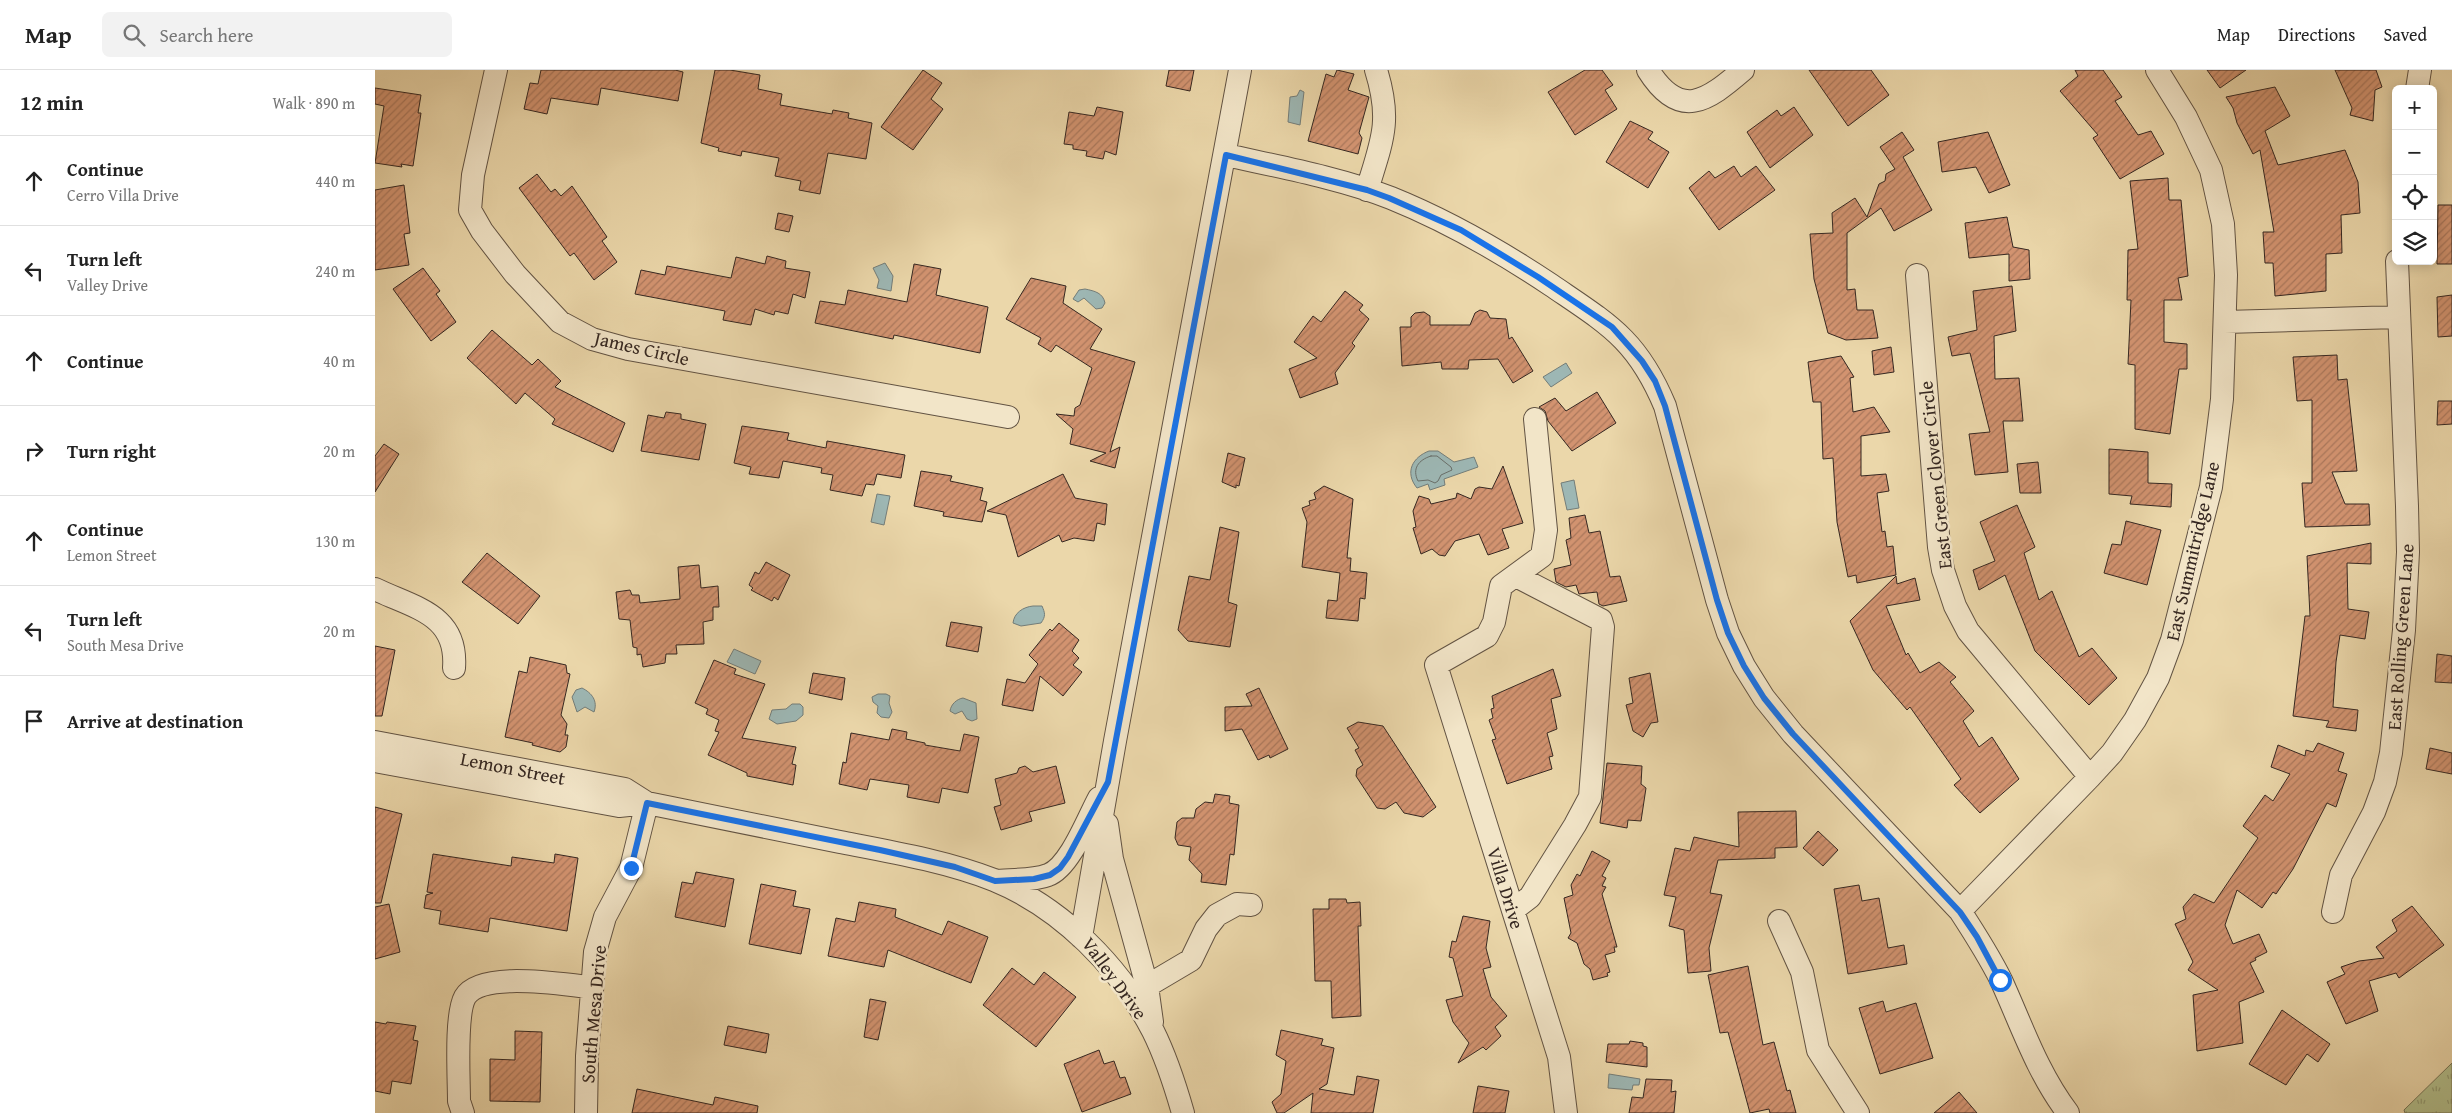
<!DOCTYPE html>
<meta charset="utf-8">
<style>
:root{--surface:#fff;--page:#f2f2f2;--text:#222;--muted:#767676;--line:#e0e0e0}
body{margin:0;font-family:"Gentium Book Plus",serif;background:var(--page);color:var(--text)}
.controls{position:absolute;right:15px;top:15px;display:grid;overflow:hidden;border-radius:8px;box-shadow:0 2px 12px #0003}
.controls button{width:45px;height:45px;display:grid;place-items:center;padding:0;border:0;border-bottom:1px solid var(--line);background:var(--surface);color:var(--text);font:25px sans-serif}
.stop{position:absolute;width:15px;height:15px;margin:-11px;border:4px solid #1a73e8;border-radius:50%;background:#fff}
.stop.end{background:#1a73e8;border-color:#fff;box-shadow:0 1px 5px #0008}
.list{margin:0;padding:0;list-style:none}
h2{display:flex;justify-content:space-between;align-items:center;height:65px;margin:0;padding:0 20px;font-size:21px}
h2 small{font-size:16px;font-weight:400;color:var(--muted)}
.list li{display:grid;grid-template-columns:32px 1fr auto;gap:15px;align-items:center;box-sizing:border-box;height:90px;padding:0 20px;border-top:1px solid var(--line)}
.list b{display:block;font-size:19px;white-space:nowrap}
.list p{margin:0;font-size:16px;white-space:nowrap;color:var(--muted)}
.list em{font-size:16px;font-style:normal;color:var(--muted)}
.icon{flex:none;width:28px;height:28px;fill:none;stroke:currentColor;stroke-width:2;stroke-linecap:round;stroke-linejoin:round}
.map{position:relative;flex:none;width:2077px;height:1043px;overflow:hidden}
header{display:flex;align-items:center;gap:30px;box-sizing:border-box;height:70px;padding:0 25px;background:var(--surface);border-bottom:1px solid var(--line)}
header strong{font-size:24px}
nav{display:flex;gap:28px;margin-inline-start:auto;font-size:18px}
.search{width:350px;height:45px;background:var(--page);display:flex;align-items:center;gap:12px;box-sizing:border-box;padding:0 18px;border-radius:8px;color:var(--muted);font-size:19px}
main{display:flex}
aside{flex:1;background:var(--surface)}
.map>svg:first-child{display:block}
.grass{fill:url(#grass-tufts);stroke:#747356}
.water{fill:#9db7b4;stroke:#737d79}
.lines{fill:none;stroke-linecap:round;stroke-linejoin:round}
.shore{stroke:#696f6a;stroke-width:1}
.building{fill:url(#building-hatch);stroke:#352721}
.minor-casing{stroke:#625343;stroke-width:24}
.minor{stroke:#f2e5c8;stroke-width:22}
.route{stroke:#1a73e8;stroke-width:6}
.labels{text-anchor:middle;stroke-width:5;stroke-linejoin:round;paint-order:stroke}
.street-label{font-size:19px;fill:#352721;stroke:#f2e5c8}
</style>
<header>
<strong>Map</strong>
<div class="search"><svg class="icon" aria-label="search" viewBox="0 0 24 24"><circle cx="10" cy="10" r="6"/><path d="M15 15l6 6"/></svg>Search here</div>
<nav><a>Map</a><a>Directions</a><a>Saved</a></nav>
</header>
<main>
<aside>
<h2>12 min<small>Walk · 890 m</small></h2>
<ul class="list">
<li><svg class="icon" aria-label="ahead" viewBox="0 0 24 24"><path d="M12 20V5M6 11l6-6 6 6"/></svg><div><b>Continue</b><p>Cerro Villa Drive</p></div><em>440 m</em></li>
<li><svg class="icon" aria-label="left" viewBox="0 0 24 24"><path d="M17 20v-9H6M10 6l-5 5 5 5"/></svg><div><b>Turn left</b><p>Valley Drive</p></div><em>240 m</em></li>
<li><svg class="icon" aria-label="ahead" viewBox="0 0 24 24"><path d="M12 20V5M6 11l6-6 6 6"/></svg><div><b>Continue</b></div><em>40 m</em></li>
<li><svg class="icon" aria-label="right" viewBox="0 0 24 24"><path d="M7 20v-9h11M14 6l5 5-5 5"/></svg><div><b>Turn right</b></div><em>20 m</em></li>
<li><svg class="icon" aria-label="ahead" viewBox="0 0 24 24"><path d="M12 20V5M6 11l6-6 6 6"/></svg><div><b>Continue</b><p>Lemon Street</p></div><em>130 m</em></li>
<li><svg class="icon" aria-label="left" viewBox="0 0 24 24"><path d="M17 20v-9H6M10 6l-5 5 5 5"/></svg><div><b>Turn left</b><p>South Mesa Drive</p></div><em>20 m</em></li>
<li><svg class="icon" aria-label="arrive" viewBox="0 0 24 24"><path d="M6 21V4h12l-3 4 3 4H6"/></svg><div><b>Arrive at destination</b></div></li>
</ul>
</aside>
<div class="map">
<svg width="2077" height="1043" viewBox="0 0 2077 1043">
<defs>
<pattern id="grass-tufts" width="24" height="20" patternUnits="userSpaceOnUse" patternTransform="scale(1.25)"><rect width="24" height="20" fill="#b2bf8c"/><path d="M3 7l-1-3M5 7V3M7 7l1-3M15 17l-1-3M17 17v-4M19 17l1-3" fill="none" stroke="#929b72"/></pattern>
<pattern id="building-hatch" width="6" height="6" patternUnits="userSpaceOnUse" patternTransform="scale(1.25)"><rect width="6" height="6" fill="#d29370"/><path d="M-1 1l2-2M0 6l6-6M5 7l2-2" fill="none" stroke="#ab785c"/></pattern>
</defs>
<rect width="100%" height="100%" fill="#ebd7aa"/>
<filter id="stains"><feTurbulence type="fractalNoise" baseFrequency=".004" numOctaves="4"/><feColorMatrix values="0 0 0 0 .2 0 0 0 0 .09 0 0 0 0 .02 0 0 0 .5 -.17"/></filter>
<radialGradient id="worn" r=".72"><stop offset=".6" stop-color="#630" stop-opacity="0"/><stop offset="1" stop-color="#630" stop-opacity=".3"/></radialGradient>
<path class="grass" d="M2077,993V1043H2030L2029,1040Z"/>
<path class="water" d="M925,20L929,22L925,55L913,52L915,27L922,26Z
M510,193L518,206L516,221L502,218L504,210L498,198Z
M710,219C720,221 728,223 730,233L727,238L721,239L709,228L703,232L698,229L704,220Z
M1191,293L1197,303L1176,317L1168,307Z
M1054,381H1063L1079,392L1099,387L1103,397L1069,409L1070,415L1055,420L1053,414L1042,418C1029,402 1038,387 1054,381Z
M1199,410L1204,438L1192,440L1186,413Z
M502,424L515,426L509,455L496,452Z
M658,536H667C670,543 671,546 666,553L646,556L638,553C639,543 648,537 658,536Z
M359,579L386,591L380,604L352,592Z
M207,618C217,623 223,631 219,642L210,637L202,642L197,627L201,620Z
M503,624H511L515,626L514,633L517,642L514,648L506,647L502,643L503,636L498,632L497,627Z
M588,628L601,633L602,649L597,651L592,649L587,641L580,644L575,641C576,634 582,629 588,628Z
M417,634H425L428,637V645L421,651L402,654L394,649L397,640L411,639Z
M1234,1004L1265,1009L1264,1015H1258L1257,1020L1233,1018Z"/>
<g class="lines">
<path class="shore" d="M1056,386H1062L1076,397L1077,400L1066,405L1063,411L1060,413L1053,410L1043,411C1037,399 1043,390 1056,386Z"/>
</g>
<path class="building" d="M166,0H300L308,2L303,31L226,18L223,35L176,28L172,44L149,39L155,13L163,14Z
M340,0H355L385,5L383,19L407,24L405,35L457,44L458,40L474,43L473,48L497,53L491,89L453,83L445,124L424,120L426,111L400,106L404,88L367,81L366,86L343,81L344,78L326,73Z
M548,0L567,13L556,29L568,39L538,80L506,57Z
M794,0H819L815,21L791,16Z
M962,0L979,4L973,20L994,27L984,63L987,68L983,84L933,71L951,4L959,7Z
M1210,0H1227L1238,15L1230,20L1242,39L1200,65L1173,22Z
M1434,0H1496L1514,25L1473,56Z
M1700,0H1728L1747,27L1740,31L1763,65L1776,61L1789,84L1745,109L1718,68L1723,65L1685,21L1703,6Z
M1832,0H1871L1845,18Z
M1960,0H2001L2007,17L2000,20L1998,51L1975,45L1977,38Z
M1900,17L1915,46L1890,61L1903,95L1970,80L1983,112L1985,143L1966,145L1967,183L1951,184V221L1900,226L1898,193H1890L1888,162H1899L1885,80L1878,84L1862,53L1858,38L1851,27Z
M0,18L46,25L43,43H46L38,96L26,94L27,97L0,93L9,36L0,34Z
M722,37L748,42L741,85L730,81L728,89L711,86L712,81L698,79V75L689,74L694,42L719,46Z
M1419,37L1438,65L1395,98L1372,62L1402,40L1406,46Z
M1255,51L1278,62L1273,69L1294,82L1273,118L1231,92Z
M1527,62L1539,80L1528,87L1557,140L1519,161L1506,138L1472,163V220L1480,219L1482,240H1498L1503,268L1471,270L1453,263L1439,209L1435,164L1458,163L1457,143L1480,128L1492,147L1504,114L1510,111L1511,104L1520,99L1505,77Z
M1613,62L1635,115L1614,123L1601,97L1567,102L1563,72Z
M1359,96L1366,107L1381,96L1400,120L1344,160L1314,118L1334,101L1340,108Z
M162,104L176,122L180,119L186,126L197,116L232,167L227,171L242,192L219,210L199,183L195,186L144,118Z
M1793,108L1794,130H1806L1813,206L1803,208L1807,230H1789V272L1812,274V299H1804L1795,364L1760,359V295L1753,294L1756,230H1752L1753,180L1763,179L1755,111Z
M29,115L35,163L29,164L34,195L0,200V120Z
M2063,135H2077V194H2062Z
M403,143L418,146L414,162L400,159Z
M1632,147L1638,177L1654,180L1655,209L1634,211V184L1594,188L1590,153Z
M392,186L411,191L410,198L435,202L430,228L418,224L413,244L400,241L399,245L380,239L376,255L348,250L350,241L260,224L266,200L290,205L292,196L356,208L361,187L390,194Z
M539,194L566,199L561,225L613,237L605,283L519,265L518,269L440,253L445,231L470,235L473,220L532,232Z
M48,198L65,221L61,224L81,252L56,271L18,219Z
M656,208L691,216L688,233L727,259L715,279L760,292L735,382L745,377L740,398L715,391L731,383L695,374L698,359L681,344L699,346L700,338L705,335L717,298L681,275L676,282L663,274L666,268L631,249Z
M1637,216L1641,261L1619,266L1620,309L1644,308L1648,351H1628L1633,402L1600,405L1594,364L1615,362L1595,283L1577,286L1573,267L1602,260L1598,221Z
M970,221L988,235L984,240L994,249L977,273L980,276L960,303L963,314L925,328L914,299L942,288L919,272L938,246L946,252Z
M2077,225V266L2063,267L2062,227Z
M1105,240L1112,242L1115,248L1131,249L1134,269L1137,267L1158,301L1138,313L1123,289L1094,290L1093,299H1067L1066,292L1027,296L1025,257H1036V247L1040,243L1049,242L1055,246V255H1095L1100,243Z
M117,260L157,295L163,289L186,311L180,317L250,353L238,382L177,354L180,349L150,323L141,334L92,288Z
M1516,277L1519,302L1499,305L1497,281Z
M1962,285L1963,310L1972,309L1982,401L1957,402L1970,434H1994L1995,455L1930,457L1927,413H1937V330L1922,331L1918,287Z
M1466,286L1479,307L1475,308L1478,342L1499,337L1515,362L1486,366V406L1511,404L1514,421L1502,423L1507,462L1510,461L1512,477L1518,476L1521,505L1482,513L1481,505L1473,507L1462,452L1458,388L1448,389L1446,332H1438L1433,292Z
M1222,322L1241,353L1197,381L1173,351L1170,341L1164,337L1180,328L1191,341Z
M2063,331H2077V354L2062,355Z
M291,342L306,344V349L331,354L324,390L266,381L273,345L289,348Z
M367,356L414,363L412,370L451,378L452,371L530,385L526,408L502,404L499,415L491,414L487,426L455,420L458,405L446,403L447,398L408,391L404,408L374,404L376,397L359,393Z
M9,374L24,384L0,422V386Z
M1734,379L1773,382V413L1797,414L1796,437L1755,434L1757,426L1734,424Z
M853,383L870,388L864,416L861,415V418L847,412Z
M1663,392L1666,423H1645L1642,394Z
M1128,396L1148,453L1127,459L1134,478L1113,485L1104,464L1080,471L1070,486L1064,485L1057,479L1046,484L1038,458L1041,457L1038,441L1044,426L1054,429L1056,434L1081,428L1082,423L1096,429L1100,419L1104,417L1117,419Z
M546,401L577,406L575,411L608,418L605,430L612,432L607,452L568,446L569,442L539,436Z
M688,404L700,428L732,434L730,455L722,453L719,471L699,468L687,472L684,465L643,487L631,445L612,441Z
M949,416L978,429L972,488H976L975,501L992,503L990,529L985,528L983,551L951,548L953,530L962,531L965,503L927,497L932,452L927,438L935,435L934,431L941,429L939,423Z
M1642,435L1660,477L1649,483L1664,530L1677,521L1704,587L1717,578L1742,608L1714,635L1660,581L1630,505L1604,520L1598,500L1620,491L1605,452Z
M1210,445L1214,463L1225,461L1235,507L1245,506L1252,531L1228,536L1224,534L1222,522L1204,524L1201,515L1191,517L1181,512L1179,499L1196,495L1191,470L1196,468L1194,448Z
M1751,451L1786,460L1772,515L1729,503L1737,474L1746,475Z
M845,457L864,462L853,532L862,535L855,577L813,571L803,560L814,506L835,510Z
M1996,473V494L1972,493L1973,539L1994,542L1990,569L1965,565L1961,592L1958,637L1983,640L1981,661L1951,657L1954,651L1918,646L1930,546H1935L1932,486Z
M112,483L165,526L143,554L87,512Z
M391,492L415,505L403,530L399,527L397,531L376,520L378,518L374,515L380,502L384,504Z
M324,495L326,518L343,516L344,537H338V550L328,552L329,574L301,575L302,584H291L290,593L268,597L266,584L262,585V578L258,577L255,550L244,549L241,522L255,520L257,525H264L265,533L305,529L303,497Z
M1521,506L1522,514L1540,508L1545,530L1511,536L1531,585L1533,583L1545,603L1564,592L1581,607L1575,612L1599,641L1588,651L1604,677L1617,667L1644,709L1605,743L1579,715L1586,709L1535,637L1532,640L1498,600L1475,551Z
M576,552L607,557L603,582L571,576Z
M684,553L704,570L697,581L704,588L698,595L707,602L688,626L665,606L658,641L627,635L632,609L650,613L663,594L654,585L675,559L677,561Z
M0,576L20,580L7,646H0Z
M2062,584L2077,586V613L2060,612Z
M155,587L191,595L192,603L195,604L186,645L192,654L190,665H193L191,677L185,682L157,675L158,673L130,667L144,601L152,603Z
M339,590L361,599L359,604L390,614L367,668L421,677L417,694L421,695L418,715L372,706V703L333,685L344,662L340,661L344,650L331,644L333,639L320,633Z
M1178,599L1186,626L1176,629L1182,659L1172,663L1178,686L1174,687L1177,699L1132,714L1117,670L1121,669L1114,650L1118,648L1116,639L1119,638L1117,626Z
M438,603L470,608L467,630L434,623Z
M1275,603L1283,652L1276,653L1268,667L1258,661L1251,635L1258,633L1254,608Z
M884,618L913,679L895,688L894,685L883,690L867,659L850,661V637L877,636L871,624Z
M983,652L1008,656L1061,737L1048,747L1029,743L1021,732L1010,739L1002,738L981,706L982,699L988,695L980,680L984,678L972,658Z
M517,659L532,662L531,669L550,673V675L585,681L589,664L604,667L593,723L567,718L564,733L532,727L534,715L495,709L492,720L464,714L468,692L471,693L476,663L514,670Z
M1943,673L1969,683L1963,701L1972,704L1961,737L1952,733L1918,799L1901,824L1898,822L1887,838L1862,820L1850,855L1858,874L1884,864L1892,882L1880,888L1881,890L1875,893L1889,922L1864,932L1868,973L1822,981L1818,925L1843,920L1813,900L1818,892L1800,854L1811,849L1808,837L1819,824L1839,833L1883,768L1868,756L1890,725L1898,731L1915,704L1896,697L1903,675L1930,686L1931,680L1938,682Z
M2055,678L2077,683V704L2051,699Z
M1232,693L1267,696L1266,714L1271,718L1266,751L1253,750L1252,758L1225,753Z
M650,696L658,702L681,696L690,733L654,742L657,751L626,760L619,737L626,735L620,709L642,703L644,698Z
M840,724L855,726L854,733L864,735L859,785L855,784L851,815L826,812L827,804L814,790L816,777L803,775L800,768L802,752L807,748H819L821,739L830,732L838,733Z
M0,737L27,744L6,833H0Z
M1421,741L1422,777L1400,778V788L1343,790L1335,823L1347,825L1334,878L1336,901L1313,903L1309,860L1294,856L1301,827L1289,825L1300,778L1315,781L1319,767L1364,777L1363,742Z
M1443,761L1463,780L1448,796L1428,778Z
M1217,781L1235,791L1227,806L1231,808L1227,816L1231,817L1227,824L1242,877H1239L1240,882L1230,885L1235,902L1232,903L1233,906L1218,910L1215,899L1209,894L1202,873L1193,868L1196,863L1189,828L1198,825L1196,815L1202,804L1205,806Z
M58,784L136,796L137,787L179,793L180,784L203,788L192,861L115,848L113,862L64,854L66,841L49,838L51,825L58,823L52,822Z
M321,802L359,809L350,857L300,847L307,812L318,814Z
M386,814L421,821L418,836L435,839L426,884L374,874Z
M1484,815L1487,831L1504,828L1513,878L1529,875L1532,894L1473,904L1459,819Z
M954,829H971L972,833L985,832L986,856H983L986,946L957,948L956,911H940L938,839H954Z
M484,832L521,839L520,847L567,865L573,851L613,867L596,913L513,880L509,897L453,886L461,848L480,852Z
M14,834L25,882L0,889V837Z
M2037,836L2069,875L2024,908L2021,903L1994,911L2003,941L1971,954L1952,912L1970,904L1966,897L1984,891L2009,888L2001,877L2022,861L2017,850Z
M1088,846L1115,851L1111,878L1116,897L1108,899L1116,927L1132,946L1120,957L1126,966L1111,980L1108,977L1083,993L1094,973L1078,952L1071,930L1088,926L1078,888L1074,887L1077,871L1081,872Z
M1373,896L1388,975L1399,972L1412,1021L1415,1020L1421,1043H1395L1394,1039L1375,1043L1353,962L1345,963L1333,905Z
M637,898L659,915L669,902L701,927L661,977L608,935Z
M495,929L511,932L503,970L489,967Z
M1508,931L1511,942L1541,933L1558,988L1505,1004L1484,938Z
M1907,940L1955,974L1943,992L1932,984L1911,1015L1874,994Z
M0,952L11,954L12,952L41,956L38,970L43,971L36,1014L17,1011L15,1024L0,1021Z
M353,956L394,964L391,983L349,975Z
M906,960L948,969L946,975L959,978L952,1014L944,1019L979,1025L982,1006L1004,1010L998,1043H936L938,1023L909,1043H902L897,1032L906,1024L911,991L901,985Z
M140,961L167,962L165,1032L115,1031V989L140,990Z
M1255,971L1268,973V976L1272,977V997L1231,992L1233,974H1254Z
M724,980L729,994L739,991L745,1008L750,1007L756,1024L707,1042L689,994Z
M1271,1009L1297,1010L1296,1022L1301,1021L1299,1043H1254L1257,1027L1268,1028Z
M1103,1016L1134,1021L1130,1043H1098Z
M262,1019L338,1035L340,1027L383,1036L382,1043H257Z
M1584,1022L1602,1043H1559Z"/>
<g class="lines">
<defs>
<path id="minor" d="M121,0L98,105L95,140L107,161L140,204L185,252L217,269L253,279L633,347
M1273,0C1305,51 1332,31 1368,0
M2042,19L2045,0
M851,85C905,97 965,108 1016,128C1073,151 1125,181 1176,215C1233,254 1262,269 1290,336L1342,530L1353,563L1369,596L1389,628L1418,664L1585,841C1600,864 1614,886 1626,910C1647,956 1662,1002 1693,1043
M992,120C1007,71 1017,51 1001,0
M1542,205L1564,477L1568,500L1580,536L1593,561L1715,707
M1850,252L2023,247
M1160,349L1171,460L1167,486L1126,516L1119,552L1112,566L1061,595L1184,987L1191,1043
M0,519C39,538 83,544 79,598
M0,672L250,719L272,733
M0,691L244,736L272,733C336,746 400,759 465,772C517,782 570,791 619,810C687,838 745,897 778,961C791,987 800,1015 808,1043
M732,754L737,789L772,916L777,952
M623,811C639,809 658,811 673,805C695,797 713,748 724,728
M1138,840L1155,827L1200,755L1215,727L1228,557L1226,550L1141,506
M1585,841L1715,707L1737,683L1760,650L1783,608L1797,570L1836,417L1847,329L1851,205L1848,154L1836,100L1811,47L1782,0
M1958,842L1966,805L1999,742L2010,712L2016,683L2029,560L2033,482L2032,436L2022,191
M1404,851L1427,902L1443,980L1483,1043
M706,867L740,671L865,0
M772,916L816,890L831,859L842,845L862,834L876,835
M88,1043L84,1031C84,1008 80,945 90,927C106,900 189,915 216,917
M211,1043L212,986L220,882L230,847L256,798L272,733"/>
</defs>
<use href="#minor" class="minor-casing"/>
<use href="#minor" class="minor"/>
</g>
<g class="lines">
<path class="route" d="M256,798L272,733L505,780L580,797L620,811L659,809L675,805L685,798L693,787L733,712L851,85L992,120L1014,128L1086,160L1163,207L1237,257L1267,291L1280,311L1290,336L1342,530L1353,563L1369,596L1389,628L1418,664L1585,842L1602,867L1625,910"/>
</g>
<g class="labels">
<g class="street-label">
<text transform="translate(267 278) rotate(13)" y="7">James Circle</text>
<text transform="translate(1560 405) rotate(-96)" y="7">East Green Clover Circle</text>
<text transform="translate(1817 481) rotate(-77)" y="7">East Summitridge Lane</text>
<text transform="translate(2025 567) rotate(-86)" y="7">East Rolling Green Lane</text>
<text transform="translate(138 698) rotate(11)" y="7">Lemon Street</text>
<text transform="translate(1131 818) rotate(73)" y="7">Villa Drive</text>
<text transform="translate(740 908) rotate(54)" y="7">Valley Drive</text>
<text transform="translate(218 944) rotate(-85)" y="7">South Mesa Drive</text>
</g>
</g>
<rect width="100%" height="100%" filter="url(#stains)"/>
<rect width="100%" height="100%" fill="url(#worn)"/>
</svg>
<div class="controls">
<button>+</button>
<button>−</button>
<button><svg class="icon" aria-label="locate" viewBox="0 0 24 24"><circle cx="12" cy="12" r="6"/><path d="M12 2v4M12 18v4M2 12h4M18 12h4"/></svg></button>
<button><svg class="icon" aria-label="layers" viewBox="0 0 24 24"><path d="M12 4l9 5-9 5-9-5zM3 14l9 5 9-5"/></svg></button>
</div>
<div class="stop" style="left:1625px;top:910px"></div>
<div class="stop end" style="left:256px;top:798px"></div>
</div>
</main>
